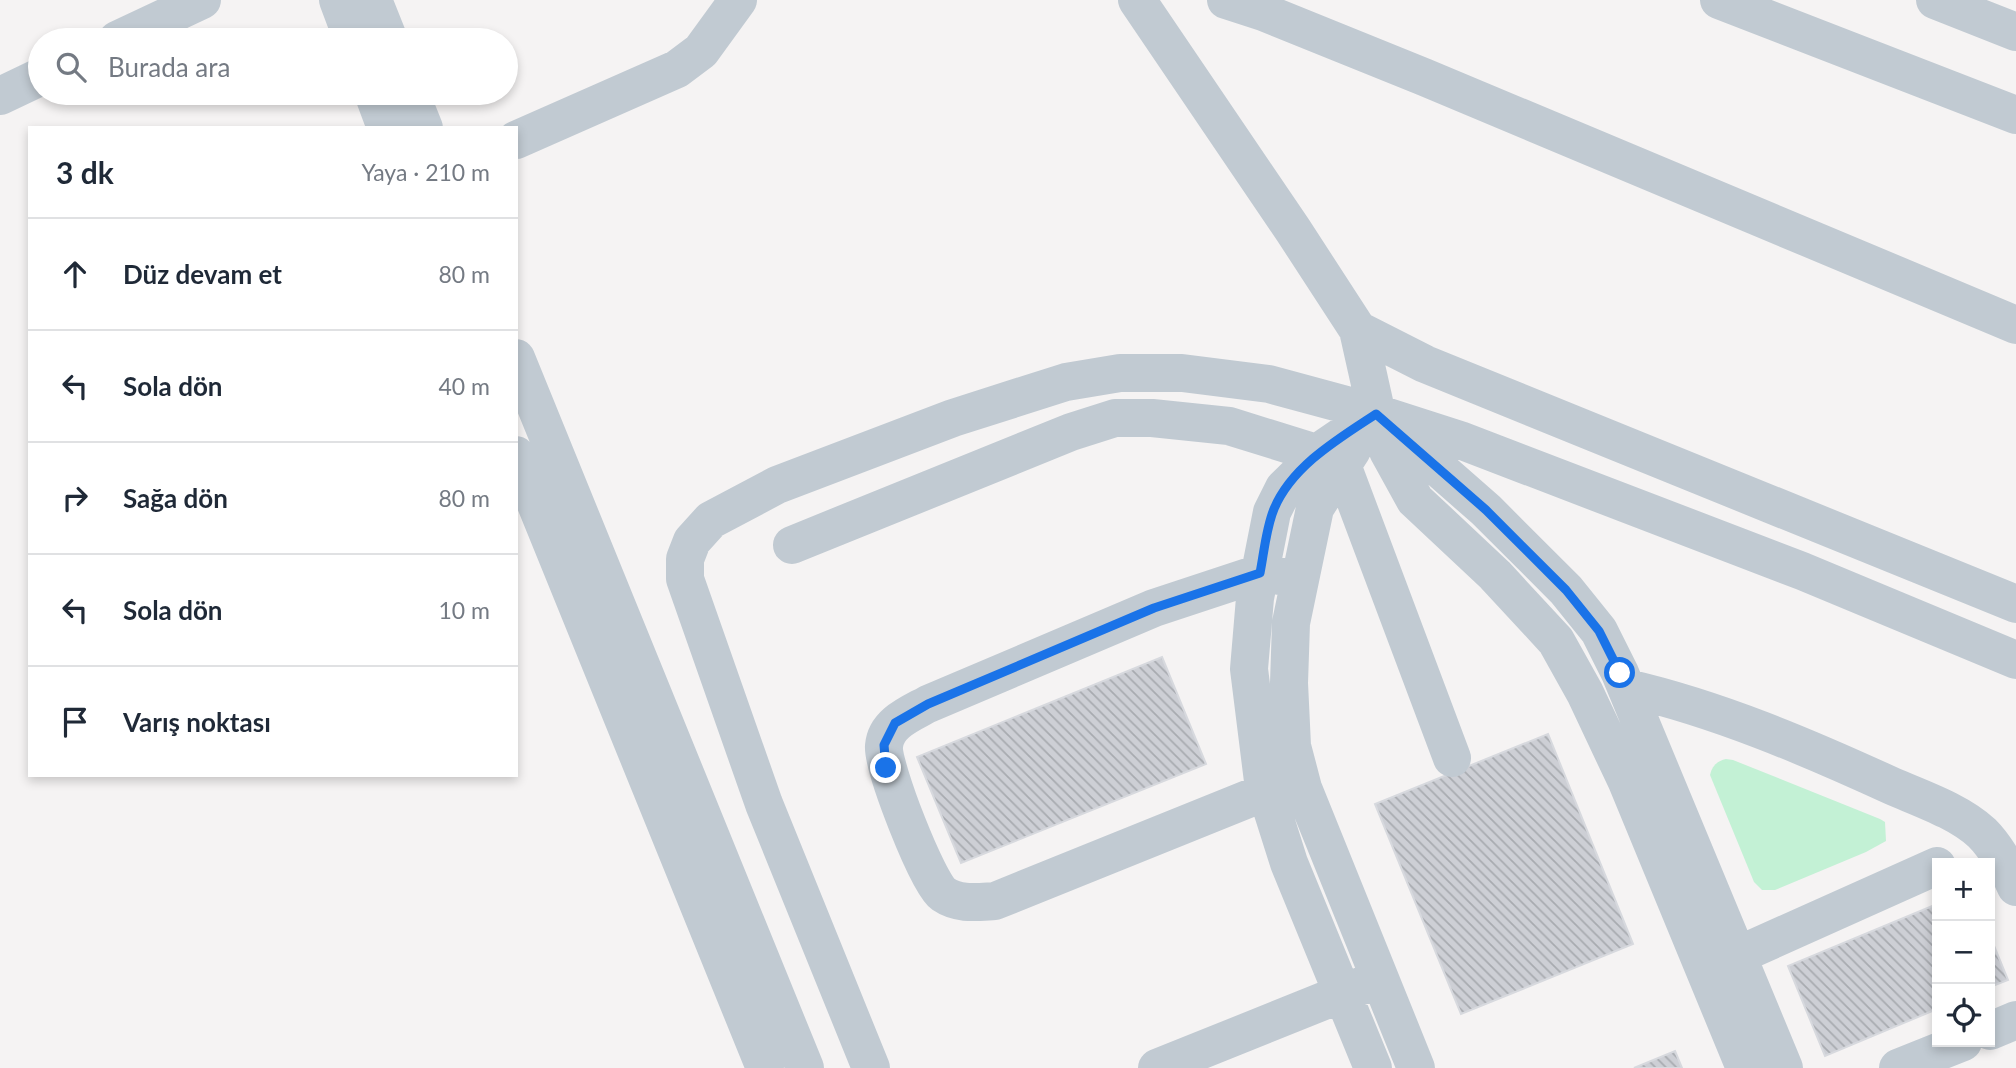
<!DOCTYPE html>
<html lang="tr">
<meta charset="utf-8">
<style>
:root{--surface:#fff;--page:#f6f6f7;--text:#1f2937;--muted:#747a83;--line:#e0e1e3}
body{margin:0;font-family:Lato,sans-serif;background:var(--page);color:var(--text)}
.controls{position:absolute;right:21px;bottom:21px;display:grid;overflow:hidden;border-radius:0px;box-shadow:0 4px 10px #0003}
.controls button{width:63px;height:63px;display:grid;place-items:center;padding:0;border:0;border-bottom:2px solid var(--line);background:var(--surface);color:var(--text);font:35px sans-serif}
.stop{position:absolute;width:21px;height:21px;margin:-16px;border:5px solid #1a73e8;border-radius:50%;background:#fff}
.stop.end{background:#1a73e8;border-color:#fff;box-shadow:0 2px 7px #0008}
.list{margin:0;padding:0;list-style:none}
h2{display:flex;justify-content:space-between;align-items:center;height:91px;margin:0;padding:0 28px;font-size:30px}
h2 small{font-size:23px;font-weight:400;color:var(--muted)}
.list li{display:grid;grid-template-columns:46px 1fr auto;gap:21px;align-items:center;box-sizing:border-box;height:112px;padding:0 28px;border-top:2px solid var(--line)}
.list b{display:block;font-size:26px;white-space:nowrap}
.list em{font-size:23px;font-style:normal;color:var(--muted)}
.icon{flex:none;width:38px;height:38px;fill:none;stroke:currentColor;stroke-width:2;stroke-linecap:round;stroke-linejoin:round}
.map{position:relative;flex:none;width:2016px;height:1068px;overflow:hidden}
.search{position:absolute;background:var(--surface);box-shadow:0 4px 10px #0003;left:28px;top:28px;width:490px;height:77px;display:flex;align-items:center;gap:18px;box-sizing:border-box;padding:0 24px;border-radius:38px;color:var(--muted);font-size:26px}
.panel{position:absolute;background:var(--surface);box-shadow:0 4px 10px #0003;left:28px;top:126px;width:490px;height:651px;border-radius:0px}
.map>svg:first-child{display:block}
.green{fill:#c3f1d5}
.building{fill:url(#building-back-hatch);stroke:#d7d9de;stroke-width:2}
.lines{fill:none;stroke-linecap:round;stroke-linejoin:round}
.minor{stroke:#c1cad2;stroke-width:38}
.route{stroke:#1a73e8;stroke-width:9}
</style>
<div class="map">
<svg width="2016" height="1068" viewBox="0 0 2016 1068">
<defs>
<pattern id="building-back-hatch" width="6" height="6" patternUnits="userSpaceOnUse" patternTransform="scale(1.75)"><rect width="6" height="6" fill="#cdcfd5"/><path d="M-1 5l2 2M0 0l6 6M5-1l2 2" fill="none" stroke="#a8abb0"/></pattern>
</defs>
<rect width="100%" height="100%" fill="#f5f3f3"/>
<path class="green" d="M1726,759L1733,760L1880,819L1885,822L1886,841L1866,852L1775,890H1762L1754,882L1710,775C1712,766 1717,761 1726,759Z"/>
<path class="building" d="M1162,657L1206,764L961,863L917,757Z
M1548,734L1633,944L1461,1014L1375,804Z
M1937,904V1009L1825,1056L1788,966Z
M1990,936L2008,980L1990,987Z
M1675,1051L1682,1068H1634Z"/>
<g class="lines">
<path class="minor" d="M338,0L353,40
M373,0L389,40
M1137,0L1293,230L1358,330L1379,424L1388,451L1415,500L1495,575L1556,641L1585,693L1627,782L1745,1068
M1226,0L1263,12L1424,77L2016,325
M1719,0L2016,115
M1935,0L2016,32
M117,40L202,0
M373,93L386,128
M410,93L424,128
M0,96L40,77
M516,140L677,69L701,51L738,0
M1358,330L1425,364L2016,604
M516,358L805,1068
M1388,424L1486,510L1566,590L1599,631L1620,673L1784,1068
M1352,450L1315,508L1291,623L1289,683L1292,746L1303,788L1416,1068
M516,455L765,1068
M792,545L1071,432L1115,418H1152L1229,426L1319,454L1342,465L1452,758
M1300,579L1260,573L1154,608L928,704C910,714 886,723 884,746C882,766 928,884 943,894C959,905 977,902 995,901L1300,778
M1627,688C1718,709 1807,747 1892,786C1922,799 1958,811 1982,833C1996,847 2008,869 2016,887
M1716,965L1937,866
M1990,1031L2016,1020
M871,1068L764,804L685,579V559L692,541L711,520L777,485L953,418L1066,382L1120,373H1182L1269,384L1376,413L1460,440L1802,571L2016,660
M1157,1068L1366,984
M1373,1068L1289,863L1263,781L1249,669L1255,598L1272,512L1284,488L1326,447L1376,413
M1898,1068L1963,1042"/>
</g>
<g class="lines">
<path class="route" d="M886,768L884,745L895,723L928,704L1154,608L1260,573C1264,553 1266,528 1274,509C1292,466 1338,439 1376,414L1486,510L1566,590L1599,631L1620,673"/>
</g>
</svg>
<div class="controls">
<button>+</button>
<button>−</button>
<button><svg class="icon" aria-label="locate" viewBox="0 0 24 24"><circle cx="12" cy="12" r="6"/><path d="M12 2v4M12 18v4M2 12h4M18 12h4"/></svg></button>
</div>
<div class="stop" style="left:1620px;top:673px"></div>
<div class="stop end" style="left:886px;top:768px"></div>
<div class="search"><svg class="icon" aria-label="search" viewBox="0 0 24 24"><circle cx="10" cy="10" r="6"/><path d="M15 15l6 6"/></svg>Burada ara</div>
<section class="panel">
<h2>3 dk<small>Yaya · 210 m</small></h2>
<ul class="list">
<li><svg class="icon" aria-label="ahead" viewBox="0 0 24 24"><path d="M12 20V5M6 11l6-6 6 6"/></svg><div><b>Düz devam et</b></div><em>80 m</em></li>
<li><svg class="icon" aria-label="left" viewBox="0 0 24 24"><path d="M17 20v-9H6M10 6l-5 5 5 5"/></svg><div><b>Sola dön</b></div><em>40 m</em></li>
<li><svg class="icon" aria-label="right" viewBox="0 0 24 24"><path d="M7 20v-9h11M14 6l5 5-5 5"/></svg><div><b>Sağa dön</b></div><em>80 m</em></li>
<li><svg class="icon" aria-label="left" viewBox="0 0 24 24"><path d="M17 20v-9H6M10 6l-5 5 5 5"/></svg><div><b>Sola dön</b></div><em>10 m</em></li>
<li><svg class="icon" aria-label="arrive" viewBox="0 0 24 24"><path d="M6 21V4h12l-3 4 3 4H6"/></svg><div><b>Varış noktası</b></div></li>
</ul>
</section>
</div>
